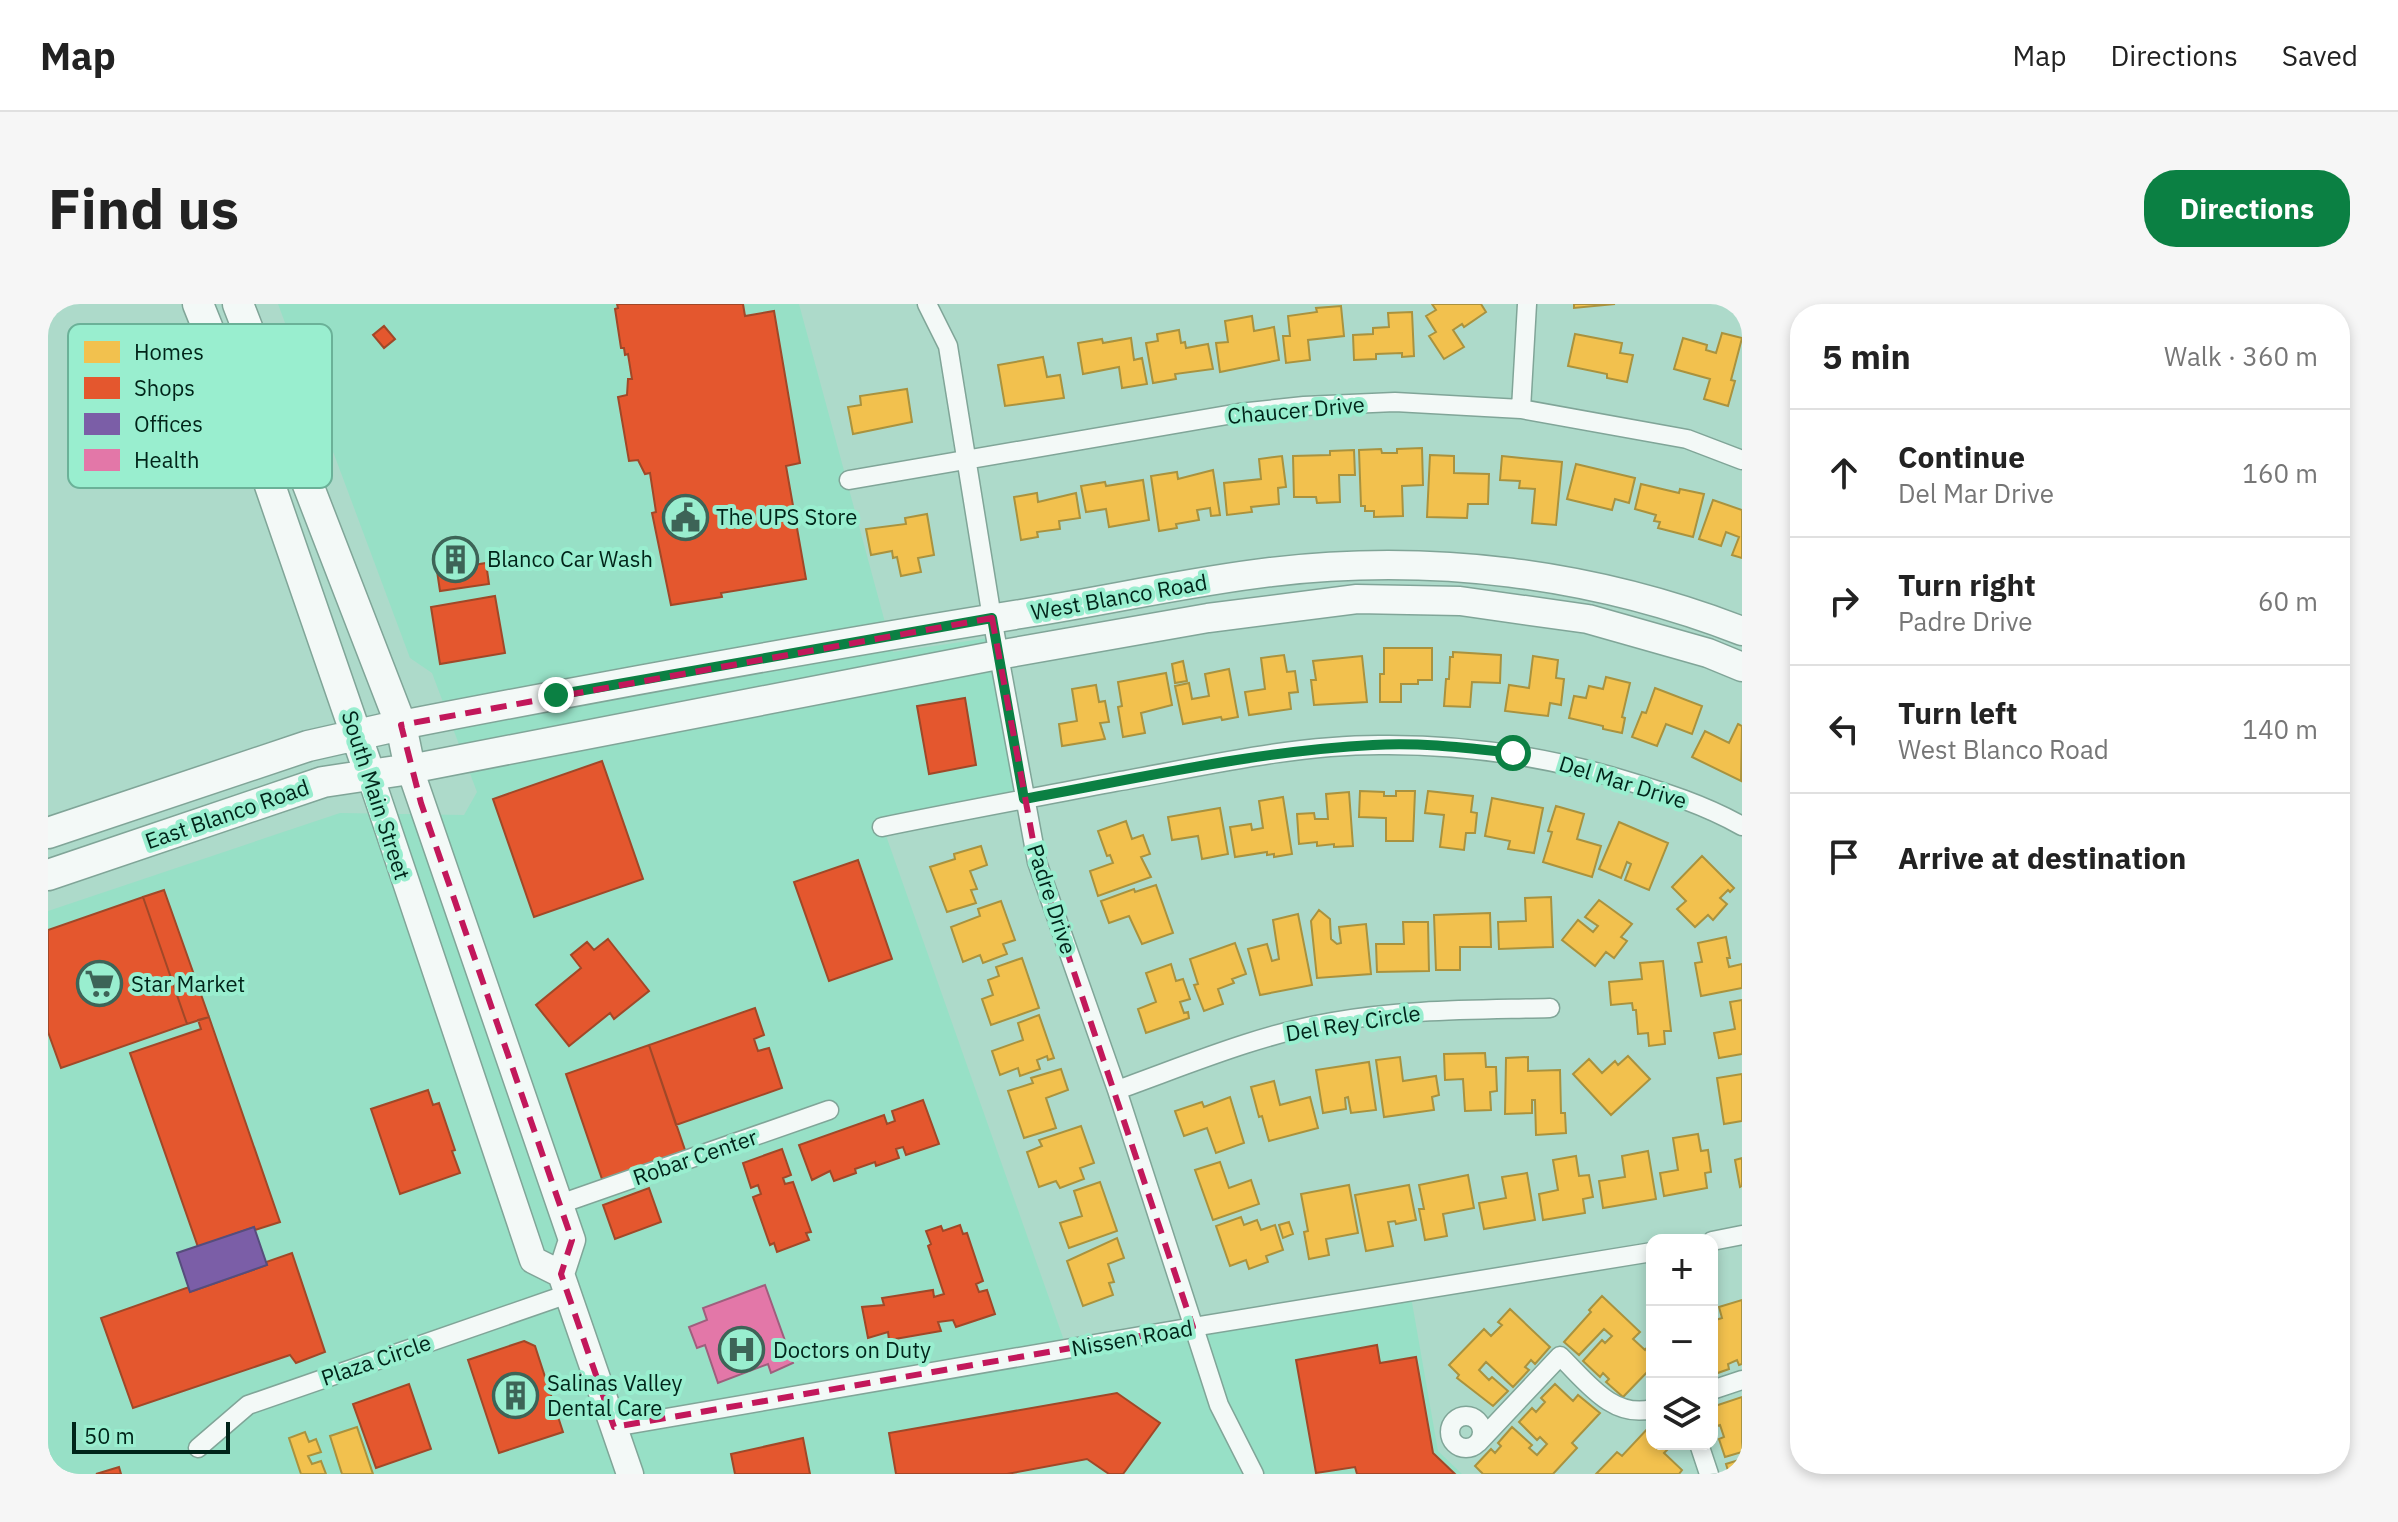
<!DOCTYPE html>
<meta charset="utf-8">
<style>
:root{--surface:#fff;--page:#f6f6f6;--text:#222;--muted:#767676;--line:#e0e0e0;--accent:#0b8043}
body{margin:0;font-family:"IBM Plex Sans",sans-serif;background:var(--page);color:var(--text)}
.controls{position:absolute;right:24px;bottom:24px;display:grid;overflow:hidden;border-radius:16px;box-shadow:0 4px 12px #0003}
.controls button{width:72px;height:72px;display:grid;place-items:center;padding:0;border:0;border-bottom:2px solid var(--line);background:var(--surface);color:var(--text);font:40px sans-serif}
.scale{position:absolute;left:24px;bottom:20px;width:158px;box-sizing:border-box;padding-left:8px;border:4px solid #002419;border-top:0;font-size:22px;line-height:28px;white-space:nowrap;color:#002419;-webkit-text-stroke:6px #99eecf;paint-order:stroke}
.stop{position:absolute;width:24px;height:24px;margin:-18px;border:6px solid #0b8043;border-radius:50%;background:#fff}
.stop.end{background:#0b8043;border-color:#fff;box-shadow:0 2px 8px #0008}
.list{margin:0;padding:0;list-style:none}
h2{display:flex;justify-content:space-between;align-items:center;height:104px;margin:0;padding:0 32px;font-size:34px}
h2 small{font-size:26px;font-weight:400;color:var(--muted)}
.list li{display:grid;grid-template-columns:52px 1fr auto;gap:24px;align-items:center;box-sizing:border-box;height:128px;padding:0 32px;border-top:2px solid var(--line)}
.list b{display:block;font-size:30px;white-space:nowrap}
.list p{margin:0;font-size:26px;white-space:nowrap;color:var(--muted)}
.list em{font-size:26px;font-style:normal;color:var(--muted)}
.icon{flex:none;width:44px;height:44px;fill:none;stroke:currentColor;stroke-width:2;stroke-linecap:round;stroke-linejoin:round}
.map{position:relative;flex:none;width:1694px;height:1170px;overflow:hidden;border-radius:32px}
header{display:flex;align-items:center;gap:48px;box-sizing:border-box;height:112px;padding:0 40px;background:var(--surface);border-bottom:2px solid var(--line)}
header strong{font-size:38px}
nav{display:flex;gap:44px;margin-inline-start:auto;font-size:28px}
.intro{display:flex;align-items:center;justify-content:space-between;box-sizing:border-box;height:192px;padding:0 48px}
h1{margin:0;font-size:56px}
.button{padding:20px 36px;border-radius:32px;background:var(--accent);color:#fff;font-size:28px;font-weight:700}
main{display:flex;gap:48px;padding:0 48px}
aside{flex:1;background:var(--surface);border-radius:32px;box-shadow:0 4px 12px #0003}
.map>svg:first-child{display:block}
.built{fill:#97e0c6}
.homes{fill:#f2c14e;stroke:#a9923e;stroke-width:2}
.shops{fill:#e4572e;stroke:#a04828;stroke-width:2}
.offices{fill:#7b5ea7;stroke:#564d7c;stroke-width:2}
.health{fill:#e377a8;stroke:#9f5e7d;stroke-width:2}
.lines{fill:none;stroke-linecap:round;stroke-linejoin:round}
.minor-casing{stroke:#80a598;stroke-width:21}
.secondary-casing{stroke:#80a598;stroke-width:29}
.primary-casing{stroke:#80a598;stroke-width:31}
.trunk-casing{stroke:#80a598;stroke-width:33}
.minor{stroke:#f3f9f7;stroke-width:18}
.secondary{stroke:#f3f9f7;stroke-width:26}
.primary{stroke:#f3f9f7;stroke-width:28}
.trunk{stroke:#f3f9f7;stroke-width:30}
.route{stroke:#0b8043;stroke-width:10}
.marked{fill:none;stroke:#c2185b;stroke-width:6;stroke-dasharray:16 10;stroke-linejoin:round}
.labels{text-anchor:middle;stroke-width:8;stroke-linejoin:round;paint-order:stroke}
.street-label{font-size:22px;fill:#002419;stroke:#99eecf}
.poi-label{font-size:22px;fill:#002419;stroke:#99eecf;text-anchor:start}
.key{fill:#99eecf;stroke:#6bb198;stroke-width:2}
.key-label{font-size:22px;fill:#002419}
</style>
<header>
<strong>Map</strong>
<nav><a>Map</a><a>Directions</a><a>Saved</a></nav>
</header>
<div class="intro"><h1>Find us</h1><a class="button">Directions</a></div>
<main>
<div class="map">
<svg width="1694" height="1170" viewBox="0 0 1694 1170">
<rect width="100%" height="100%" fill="#addaca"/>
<path class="built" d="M230,0H751L845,348L947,333L976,495L835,523L1019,1045L1362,987L1390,1147L1414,1170H0V607L292,509L416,511L429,488L384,369L362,354Z"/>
<path class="homes" d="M1384,0H1433L1438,8L1416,23L1414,20L1405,26L1416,43L1396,55L1381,32L1388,28L1378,12L1388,6Z
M1526,0H1567L1526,4Z
M1293,2L1296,32L1260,36L1262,56L1238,59L1235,32H1242L1240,12L1269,8L1268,4Z
M1364,8L1366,52L1354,53V49L1328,50V55L1306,56L1305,31L1325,30V24L1341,23L1340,9Z
M1204,12L1206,27L1226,23L1231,56L1172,68L1168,39L1180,38L1177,17Z
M1131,26L1133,39L1137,38L1138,44L1160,40L1165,65L1127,70L1128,75L1105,79L1098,39L1110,37L1109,30Z
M1674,29L1694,34L1683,76L1687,77L1680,102L1656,95L1662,75L1626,65L1635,34L1659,41L1658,46L1668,49Z
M1527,30L1574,39L1572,49L1585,51L1579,78L1559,74V70L1520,62Z
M1083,34L1086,56L1094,54L1099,80L1074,84L1071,63L1035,70L1030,39L1054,35L1055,39Z
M995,53L999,73L1012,71L1016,94L957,102L950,61Z
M859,85L864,118L805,130L800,103L813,101L812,92Z
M1374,144L1375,181L1354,182L1355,212L1326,213V207H1317V202H1313L1311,146L1333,145L1334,149H1349V145Z
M1306,146L1307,171H1291L1292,198L1269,199L1268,193H1246L1245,152L1282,151V147Z
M1382,151L1406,152V169L1441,170L1440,200H1420L1419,214L1379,213Z
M1234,152L1238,183L1230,184L1231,200L1203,203L1204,208L1179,211L1176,179L1213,175L1211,155Z
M1454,152L1514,158L1508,221L1484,219L1487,185L1471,184L1472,177L1452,176Z
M1528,160L1587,174L1581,199L1567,195L1564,206L1519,195Z
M1165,166L1172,211L1163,212L1162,204L1149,206L1151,216L1128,220L1129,224L1111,227L1103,172L1129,168L1130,175Z
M1095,176L1101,216L1061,223L1058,205L1038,208L1033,182L1057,178L1058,182Z
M1593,180L1631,189L1632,185L1656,190L1645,233L1610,224L1612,218L1606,217L1608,211L1587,205Z
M989,189L990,198L1028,189L1032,214L1011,217L1012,225L989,228L990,233L973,236L966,193Z
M1665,196L1694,206V254L1684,251L1691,233L1678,228L1673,242L1651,235Z
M879,210L886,251L870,254L873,268L853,272L849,253L845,254L844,247L823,251L818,225L858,220L857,214Z
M1336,344H1384V376H1370V380H1353V398H1332V370H1336Z
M1405,348L1453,351L1452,379L1424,378L1422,403L1396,402L1398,375H1401L1402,353H1405Z
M1236,351L1239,368L1247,367L1250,388L1241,389L1243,405L1201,411L1197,388L1217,385L1213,354Z
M1314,352L1319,398L1266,401L1263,376H1268L1265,357Z
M1485,352L1510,356L1508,374L1516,375L1513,401L1502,399L1500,412L1457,407L1461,381L1481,384Z
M1135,357L1139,377L1127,379L1124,360Z
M1181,365L1190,413L1174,416L1173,413L1135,420L1127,382L1141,379L1144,395L1161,392L1157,370Z
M1118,369L1124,401L1093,409L1097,429L1075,433L1070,403L1074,402L1070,378Z
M1558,373L1582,379L1574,413L1577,414L1574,429L1555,425V422L1521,414L1526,392L1538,394L1541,382L1555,385Z
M1048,381L1051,398L1057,397L1061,418L1052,419L1057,435L1014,442L1011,420L1029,417L1024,385Z
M1607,384L1654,402L1644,430L1618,420L1609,442L1584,433L1594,408L1598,409Z
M1690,420L1694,422L1693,477L1644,453L1657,427L1681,439Z
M1312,487L1336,488V492H1348V487H1367L1365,537H1338V514L1311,513Z
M1380,487L1425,492L1423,508L1429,509L1427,529H1418L1416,546L1392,543L1396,511L1377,509Z
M1301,488L1305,542L1286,543V540L1269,542V538L1251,540L1249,510L1266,509L1267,515H1280L1278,490Z
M1235,493L1244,550L1226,553V550L1219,551V548L1187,553L1182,523L1203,520L1204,526L1215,524L1211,497Z
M1444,494L1495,504L1486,549L1460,545L1462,537L1437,532Z
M1508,502L1536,510L1529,535L1553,542L1544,573L1495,558L1504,528L1500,527Z
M1172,504L1180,550L1154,555L1150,532L1124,536L1120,513Z
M1078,517L1084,535L1095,531L1102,550L1093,553L1103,573L1050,592L1042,567L1065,559L1062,551L1059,552L1050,527Z
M1571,518L1620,539L1601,586L1577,576L1583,560L1579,558L1573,574L1551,565Z
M933,542L939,561L922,567L929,585L923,586L928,599L899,608L882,563L907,555L906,550Z
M1654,552L1686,584L1682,588L1680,586L1672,594L1679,600L1665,616L1660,611L1647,623L1629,605L1638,597L1624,583Z
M1108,581L1125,629L1094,640L1081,612L1061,619L1053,597L1086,585L1087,588Z
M1503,593L1505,643L1451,645L1450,618L1478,617L1477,594Z
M1551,596L1584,620L1573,633L1579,637L1566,654L1558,648L1547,662L1514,636L1530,616L1545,628L1550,622L1537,613Z
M953,597L967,636L955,640L959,650L935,659L932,651L915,658L903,623L932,612L930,605Z
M1271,606L1282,615L1283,635L1289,640L1293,639L1291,623L1318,620L1323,670L1269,674L1263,617Z
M1442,609L1443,643H1412V666H1388L1386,611Z
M1250,610L1264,681L1212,691L1200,645L1219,640L1224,657L1231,655L1225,616Z
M1355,618H1380L1381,667L1329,668L1328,640H1356Z
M1678,633L1682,654H1679L1681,663L1694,660V684L1653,692L1647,659L1654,658L1650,639Z
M1187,639L1198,670L1184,675L1186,679L1170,685L1175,700L1156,707L1146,681L1150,680L1142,655Z
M974,654L991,704L943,721L934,695L945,691L940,676L951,672L948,663Z
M1615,657L1623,727H1616L1617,740L1601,742L1600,729L1590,730L1588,706H1585L1584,699L1563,701L1561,678L1594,675L1592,659Z
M1123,660L1128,677L1135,675L1142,695L1132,698L1136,709L1140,708L1141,714L1098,729L1090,705L1108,698L1098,669Z
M1694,696V750L1671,754L1666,729L1687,725L1682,698Z
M991,711L1006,754L1000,756L999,752L989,756L992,765L972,772L970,764L952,771L944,747L975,736L970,719Z
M1437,749L1438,763H1448L1449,787L1442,788L1443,806L1417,807L1415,775L1397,776L1396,750Z
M1580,752L1602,775L1563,811L1525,770L1541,755L1554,769L1567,757L1570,761Z
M1352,753L1355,777L1388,772L1391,791L1384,793L1386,806L1336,813L1328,756Z
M1480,753V767L1512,766L1513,809H1517L1518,829L1488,831L1487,796H1484V809L1457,810L1458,754Z
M1321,758L1328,806L1303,809L1300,793L1297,794L1298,805L1275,809L1268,766Z
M1013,765L1020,786L998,794L1008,824L976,834L960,787L985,779L983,774Z
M1694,770V817L1676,820L1669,774Z
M1226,777L1232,801L1262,793L1270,824L1221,837L1214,812L1211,813L1203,783Z
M1182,793L1196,839L1168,849L1159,824L1136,832L1127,807L1154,798L1156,803Z
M1033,822L1046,859L1032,864L1036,875L1012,884L1008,877L991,883L979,848L994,842L991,836Z
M1650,830L1653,847L1660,846L1663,868L1657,869L1659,884L1616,892L1612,869L1630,866L1625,834Z
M1600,847L1608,895L1555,904L1551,877L1577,873L1574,852Z
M1528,852L1531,872L1541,871L1545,893L1535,895L1537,909L1495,916L1491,890L1510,886L1505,856Z
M1694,854V882L1692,883L1687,856Z
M1172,858L1181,884L1203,876L1211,900L1165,916L1147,866Z
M1479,869L1487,916L1436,925L1431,899L1458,894L1454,873Z
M1420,871L1426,904L1395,910L1399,932L1377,936L1371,905H1376L1371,881Z
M1052,878L1069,927L1021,944L1012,919L1034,912L1026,887Z
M1301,881L1310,929L1278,935L1281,951L1261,955L1256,928L1260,927L1253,890Z
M1361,881L1368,916L1348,920L1347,917L1340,918L1345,942L1318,947L1307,891Z
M1193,913L1196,921L1209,916L1213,926L1227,921L1235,946L1218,952L1220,958L1201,965L1198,956L1182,962L1168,922Z
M1241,918L1245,930L1235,934L1231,921Z
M1069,934L1076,954L1060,960L1066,978L1061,979L1065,991L1035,1002L1019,957Z
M1554,992L1592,1028L1585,1035L1597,1046L1600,1042L1604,1046V1063L1575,1093L1558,1078L1561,1075L1555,1069L1552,1073L1535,1057L1554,1036L1557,1039L1564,1032L1556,1025L1531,1051L1516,1038L1543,1008L1541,1006Z
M1694,996V1060L1691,1061L1689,1056L1680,1060L1681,1065L1664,1071V1017L1674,1014L1671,1003Z
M1462,1005L1502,1043L1487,1060L1483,1056L1477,1063L1481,1066L1465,1083L1438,1058L1431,1066L1441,1076L1444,1073L1460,1087L1445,1102L1409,1074L1411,1071L1401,1061L1436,1025L1443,1032L1454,1021L1450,1018Z
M1507,1080L1525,1097L1530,1091L1552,1109L1524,1139L1529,1144L1505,1170H1435L1427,1162L1443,1145L1447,1149L1453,1142L1450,1139L1464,1123L1484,1141L1481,1144L1489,1151L1499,1140L1492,1133L1489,1136L1471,1118L1484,1104L1488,1108L1497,1098L1493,1094Z
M1694,1093V1148L1677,1153L1671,1135L1676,1133L1672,1121L1666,1123L1664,1103Z
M1602,1122L1604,1140H1618L1622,1143L1616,1149L1634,1166L1631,1170H1548L1569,1148L1574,1152Z
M309,1123L325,1170H294L282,1132Z
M257,1128L261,1138L268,1135L273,1148L260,1152L264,1160L273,1157L278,1170H253L241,1134Z
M1694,1155V1170H1681L1678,1160Z"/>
<path class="shops" d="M569,0H695L697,12L726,7L752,159L738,162L758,275L673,289L674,293L623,301L604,209L608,208L602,169L597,170L590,156L581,157L570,93L579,91L580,75H584L580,50L577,51L576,44H573L567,5L570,4Z
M336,22L347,35L336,44L325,31Z
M426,243L429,260L389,267L386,250Z
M438,259L441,280L392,287L389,267Z
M447,292L457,349L392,360L383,303Z
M917,394L928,461L881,470L869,402Z
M554,457L595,575L486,613L445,495Z
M810,556L844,655L781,677L746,578Z
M116,586L161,713L139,720L95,593Z
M95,593L139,720L13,764L0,728V626Z
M560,635L601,687L566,715L562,709L521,742L488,701L533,664L523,651L539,638L546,646Z
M707,704L716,731L706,735L710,747L721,744L734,784L628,821L601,741Z
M161,713L232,918L207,926L206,923L150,943L82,749L153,725L150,716Z
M601,741L638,849L555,878L518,770Z
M380,786L385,801L391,799L407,846L404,847L412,869L352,890L323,805Z
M875,796L891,840L858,851L855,843L848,845L851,854L828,862L827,858L807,865L808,869L786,877L782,867L764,876L751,841L836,811L839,820L847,817L844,807Z
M734,845L743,871L735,874L737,880L745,878L763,928L758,929L761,936L729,948L726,939L722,941L705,893L713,890L710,881L703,884L695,859Z
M601,884L613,918L567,935L555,901Z
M912,921L915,930L919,929L935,977L928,980L931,988L939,986L947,1010L908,1023L905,1016L890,1018L893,1027L841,1036L840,1028L820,1034L814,1003L836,1001L834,994L885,986L886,993L896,990L880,942L883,940L878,927L893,922L895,927Z
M244,949L277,1048L248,1059L242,1051L85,1104L53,1014L141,983L142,988L219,961L218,958Z
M476,1037L487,1042L515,1128L451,1149L420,1056Z
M1329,1041L1332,1059L1368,1053L1385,1149L1407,1170H1309L1307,1163L1268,1169L1248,1056Z
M361,1080L383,1145L328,1164L305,1100Z
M1069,1089L1112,1119L1075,1170H1061L1039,1155L959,1170H848L841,1129Z
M755,1134L762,1170H687L683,1150Z
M71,1163L73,1170H48Z"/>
<path class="offices" d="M206,923L219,961L142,988L129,949Z"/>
<path class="health" d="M717,981L745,1059L723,1069L720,1060L670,1079L657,1041L649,1044L641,1023L659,1016L655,1004Z"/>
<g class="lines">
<defs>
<path id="minor" d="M879,0L900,42L944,314L989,558L1069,786L1171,1101L1206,1170
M1473,105L1479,0
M801,176L1191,109L1256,102L1347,98L1473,105L1639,135L1694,156
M834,523C912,507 989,493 1067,478C1152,463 1244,441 1331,441C1414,440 1496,452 1576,476C1616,488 1657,501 1694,522
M1069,786C1139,761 1209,731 1284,718C1356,705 1429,706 1502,704
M512,900L781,806
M1664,937L1694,931
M1664,1086L1694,1076
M1402 1128a16 16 0 1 1 32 0a16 16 0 1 1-32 0Z
M566,1123L1145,1023L1604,948
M1430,1139L1512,1052C1538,1077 1564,1115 1604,1105
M1651,1140L1661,1170
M150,1144L200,1101L520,990"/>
<path id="secondary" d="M362,465L524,936L513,970L582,1170
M322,471L485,956L513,970"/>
<path id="primary" d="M353,421C559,381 766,343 973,310C1057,297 1139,278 1223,268C1383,249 1544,269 1694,327
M362,465L950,351L1160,314L1309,295L1412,297L1540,315L1660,349L1694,363"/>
<path id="trunk" d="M150,0L217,167L322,471
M0,529L260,442L353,421
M0,571L275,478L362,465L353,421L190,0"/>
</defs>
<use href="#minor" class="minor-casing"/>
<use href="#secondary" class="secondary-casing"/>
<use href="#primary" class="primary-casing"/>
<use href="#trunk" class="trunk-casing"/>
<use href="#minor" class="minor"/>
<use href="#secondary" class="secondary"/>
<use href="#primary" class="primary"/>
<use href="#trunk" class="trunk"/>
</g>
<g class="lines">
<path class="route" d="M508,391L944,314L976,495C1092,474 1208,447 1325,441C1372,438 1419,444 1465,449"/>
</g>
<path class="marked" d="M944,314L989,558L1145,1023L566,1123L513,970L524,936L373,499L353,421Z"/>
<defs>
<symbol id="civic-ring" viewBox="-11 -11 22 22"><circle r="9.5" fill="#99eecf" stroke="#3d6457" stroke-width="1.5"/><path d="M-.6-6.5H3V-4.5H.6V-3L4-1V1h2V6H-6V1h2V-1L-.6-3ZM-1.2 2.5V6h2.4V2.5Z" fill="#3d6457"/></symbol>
<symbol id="building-ring" viewBox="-11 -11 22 22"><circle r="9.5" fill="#99eecf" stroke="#3d6457" stroke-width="1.5"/><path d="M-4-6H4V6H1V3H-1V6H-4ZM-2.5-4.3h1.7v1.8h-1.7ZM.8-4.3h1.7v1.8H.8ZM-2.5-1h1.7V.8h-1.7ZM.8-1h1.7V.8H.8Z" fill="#3d6457"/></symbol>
<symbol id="supermarket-ring" viewBox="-11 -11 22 22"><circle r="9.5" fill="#99eecf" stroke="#3d6457" stroke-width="1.5"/><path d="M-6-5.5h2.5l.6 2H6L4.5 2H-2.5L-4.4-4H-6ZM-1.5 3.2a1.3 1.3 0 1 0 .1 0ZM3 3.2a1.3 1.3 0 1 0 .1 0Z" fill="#3d6457"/></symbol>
<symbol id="hospital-ring" viewBox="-11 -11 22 22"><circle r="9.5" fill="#99eecf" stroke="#3d6457" stroke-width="1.5"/><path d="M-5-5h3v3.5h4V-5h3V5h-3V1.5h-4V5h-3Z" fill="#3d6457"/></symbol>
</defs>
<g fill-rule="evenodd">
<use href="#civic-ring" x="612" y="188" width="51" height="51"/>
<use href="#building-ring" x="382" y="230" width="51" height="51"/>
<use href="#supermarket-ring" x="26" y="654" width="51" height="51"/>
<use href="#hospital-ring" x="668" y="1020" width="51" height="51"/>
<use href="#building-ring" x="442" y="1066" width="51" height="51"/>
</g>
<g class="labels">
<g class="street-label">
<text transform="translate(1248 106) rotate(-5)" y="8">Chaucer Drive</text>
<text transform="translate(1071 293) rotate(-10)" y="8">West Blanco Road</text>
<text transform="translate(1575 478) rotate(17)" y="8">Del Mar Drive</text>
<text transform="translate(328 491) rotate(72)" y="8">South Main Street</text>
<text transform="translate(179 510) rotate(-19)" y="8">East Blanco Road</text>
<text transform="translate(1004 595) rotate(72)" y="8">Padre Drive</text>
<text transform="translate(1305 719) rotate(-9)" y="8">Del Rey Circle</text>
<text transform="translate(647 853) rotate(-19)" y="8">Robar Center</text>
<text transform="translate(1084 1034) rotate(-10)" y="8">Nissen Road</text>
<text transform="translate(328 1056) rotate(-19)" y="8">Plaza Circle</text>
</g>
<g class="poi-label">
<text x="668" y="221">The UPS Store</text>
<text x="439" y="263">Blanco Car Wash</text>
<text x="83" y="688">Star Market</text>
<text x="725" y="1054">Doctors on Duty</text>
<text x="499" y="1087">Salinas Valley<tspan x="499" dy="25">Dental Care</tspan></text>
</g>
</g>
<rect x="20" y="20" width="264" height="164" rx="12" class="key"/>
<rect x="36" y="37" width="36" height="22" fill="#f2c14e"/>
<rect x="36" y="73" width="36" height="22" fill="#e4572e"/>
<rect x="36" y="109" width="36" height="22" fill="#7b5ea7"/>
<rect x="36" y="145" width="36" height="22" fill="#e377a8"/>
<g class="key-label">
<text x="86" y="56">Homes</text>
<text x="86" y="92">Shops</text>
<text x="86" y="128">Offices</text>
<text x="86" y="164">Health</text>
</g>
</svg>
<div class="controls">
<button>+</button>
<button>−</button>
<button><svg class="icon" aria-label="layers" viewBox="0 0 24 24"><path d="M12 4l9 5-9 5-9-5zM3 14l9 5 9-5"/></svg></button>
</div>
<div class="scale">50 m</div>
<div class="stop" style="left:1465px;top:449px"></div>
<div class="stop end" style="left:508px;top:391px"></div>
</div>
<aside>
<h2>5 min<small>Walk · 360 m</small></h2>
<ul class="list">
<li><svg class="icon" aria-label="ahead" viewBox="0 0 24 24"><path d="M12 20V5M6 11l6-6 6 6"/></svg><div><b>Continue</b><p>Del Mar Drive</p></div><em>160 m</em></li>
<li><svg class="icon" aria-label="right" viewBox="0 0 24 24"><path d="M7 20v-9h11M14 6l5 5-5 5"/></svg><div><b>Turn right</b><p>Padre Drive</p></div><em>60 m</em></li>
<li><svg class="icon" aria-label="left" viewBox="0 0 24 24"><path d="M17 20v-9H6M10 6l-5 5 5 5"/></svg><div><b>Turn left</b><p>West Blanco Road</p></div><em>140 m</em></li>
<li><svg class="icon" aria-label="arrive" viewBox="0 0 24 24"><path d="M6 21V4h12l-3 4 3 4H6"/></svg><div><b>Arrive at destination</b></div></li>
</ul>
</aside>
</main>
